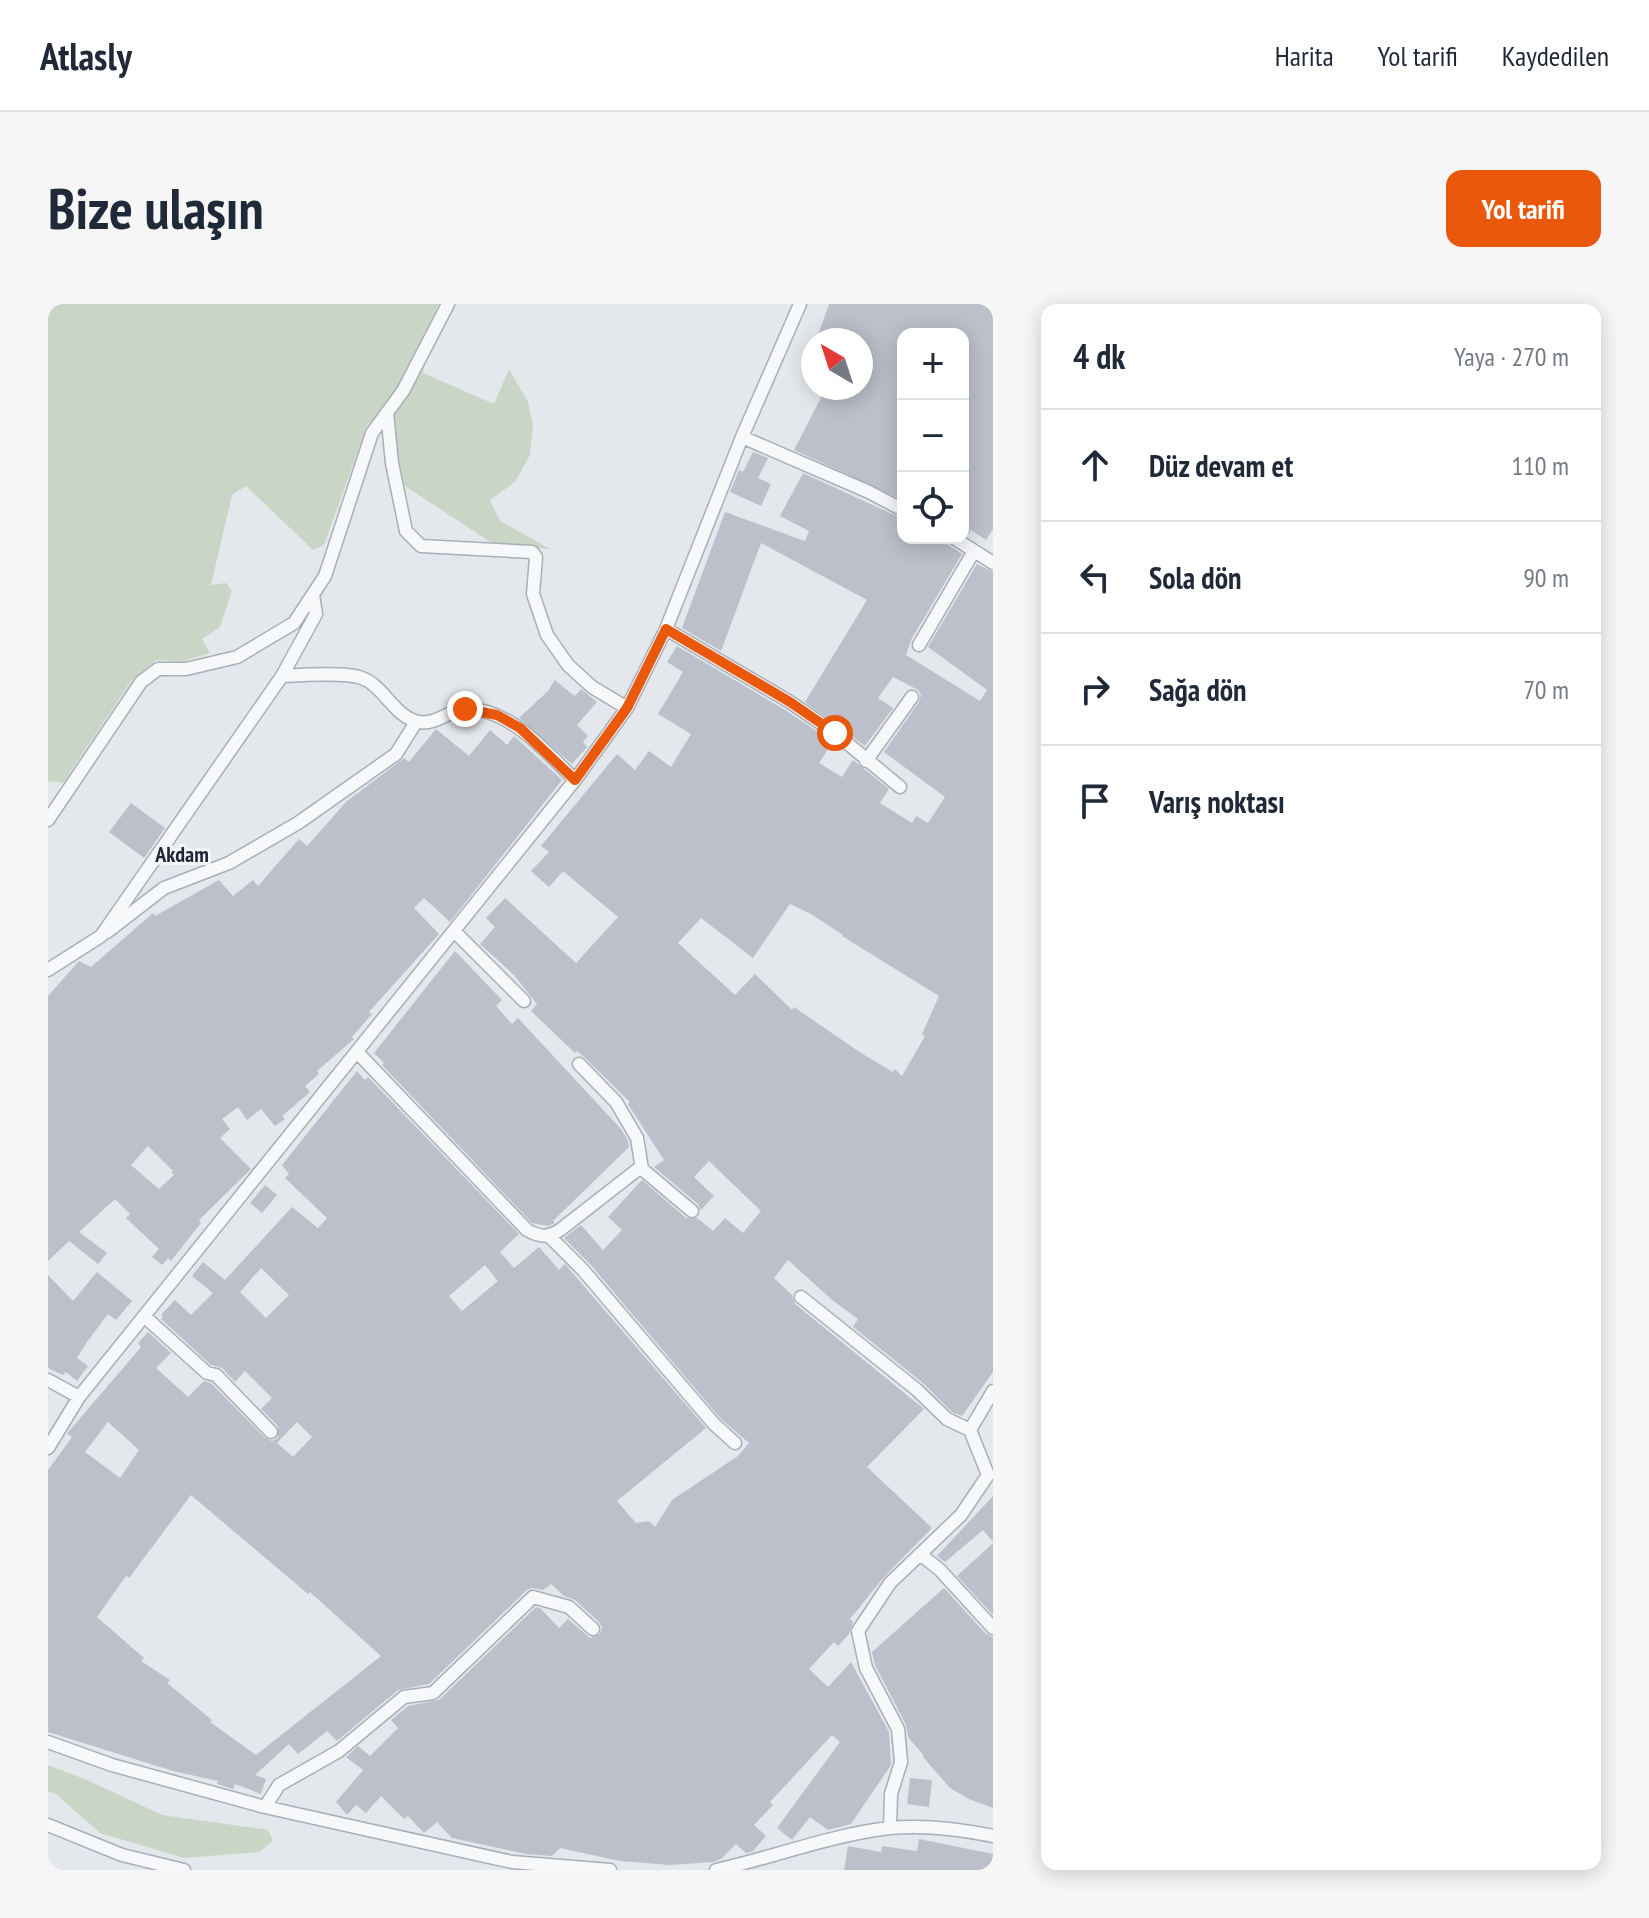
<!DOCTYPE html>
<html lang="tr">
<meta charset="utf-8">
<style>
:root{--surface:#fff;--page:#f6f6f7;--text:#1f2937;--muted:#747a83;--line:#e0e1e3;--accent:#ea580c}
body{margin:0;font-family:"PT Sans Narrow",sans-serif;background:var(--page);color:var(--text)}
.controls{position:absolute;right:24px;top:24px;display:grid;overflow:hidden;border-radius:16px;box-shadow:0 4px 20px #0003}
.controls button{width:72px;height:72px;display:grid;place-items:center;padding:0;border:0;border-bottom:2px solid var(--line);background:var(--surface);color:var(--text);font:40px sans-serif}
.compass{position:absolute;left:753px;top:24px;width:72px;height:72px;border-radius:50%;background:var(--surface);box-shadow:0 4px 20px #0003;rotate:321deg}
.stop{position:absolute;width:24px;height:24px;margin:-18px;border:6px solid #ea580c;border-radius:50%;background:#fff}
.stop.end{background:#ea580c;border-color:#fff;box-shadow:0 2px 8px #0008}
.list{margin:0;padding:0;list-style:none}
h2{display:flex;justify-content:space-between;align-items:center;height:104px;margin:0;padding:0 32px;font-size:34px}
h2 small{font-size:26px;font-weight:400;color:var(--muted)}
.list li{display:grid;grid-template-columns:52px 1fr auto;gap:24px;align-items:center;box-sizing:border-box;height:112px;padding:0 32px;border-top:2px solid var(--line)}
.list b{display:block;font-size:30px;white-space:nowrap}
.list em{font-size:26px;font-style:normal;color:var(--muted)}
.icon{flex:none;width:44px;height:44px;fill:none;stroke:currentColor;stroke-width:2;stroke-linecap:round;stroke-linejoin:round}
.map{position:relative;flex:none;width:945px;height:1566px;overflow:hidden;border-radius:16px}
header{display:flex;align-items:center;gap:48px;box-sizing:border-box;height:112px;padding:0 40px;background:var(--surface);border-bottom:2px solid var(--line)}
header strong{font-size:38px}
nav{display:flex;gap:44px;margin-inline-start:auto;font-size:28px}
.intro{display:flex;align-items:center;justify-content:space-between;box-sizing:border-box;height:192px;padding:0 48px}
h1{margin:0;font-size:56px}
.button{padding:20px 36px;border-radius:16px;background:var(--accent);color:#fff;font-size:28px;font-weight:700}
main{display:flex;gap:48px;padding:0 48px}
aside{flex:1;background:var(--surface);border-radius:16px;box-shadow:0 4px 20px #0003}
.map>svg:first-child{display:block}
.green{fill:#c9d6c5}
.building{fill:#bbc0ca;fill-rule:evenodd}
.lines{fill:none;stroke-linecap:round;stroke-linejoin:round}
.minor-casing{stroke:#a9aeb7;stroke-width:15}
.minor{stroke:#f7f8fa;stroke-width:12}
.route{stroke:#ea580c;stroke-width:10}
.labels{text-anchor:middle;stroke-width:6;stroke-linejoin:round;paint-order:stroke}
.neighbourhood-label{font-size:22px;font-weight:bold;fill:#1d2536;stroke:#f4f6f9}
</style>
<header>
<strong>Atlasly</strong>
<nav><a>Harita</a><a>Yol tarifi</a><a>Kaydedilen</a></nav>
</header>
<div class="intro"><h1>Bize ulaşın</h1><a class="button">Yol tarifi</a></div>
<main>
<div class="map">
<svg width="945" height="1566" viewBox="0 0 945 1566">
<rect width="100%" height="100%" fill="#e4e7ec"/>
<path class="green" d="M0,0H391L383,17L375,69L446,100L461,65L480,98L485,121L482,151L467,178L442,196L452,217L502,245L444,239L357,182L347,159L345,114L320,119L276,241L265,246L198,182L184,191L163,281L178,279L184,287L172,323L154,335L162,349L133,358L108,356L83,377L15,479L0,477Z
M0,1461L39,1476L114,1511L220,1526L225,1537L211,1548L136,1554L52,1529L8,1490L0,1487Z"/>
<path class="building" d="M781,0H945V225L938,236L923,226L919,232L915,229V30H855V196L746,146L778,84H813V36H780L770,31Z
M705,148L720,154L710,174L723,180L713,202L682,188L691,166L695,168Z
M755,169L855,215V234H890L914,250L863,336L858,351L932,397L939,386L880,343L929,260L945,268V1068L914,1112L904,1108L875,1079L805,1023L810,1015L784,996L740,956L726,974L744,991L747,1000L876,1105L819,1163L884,1224L836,1273L802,1315L805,1318L801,1330L790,1342L786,1338L761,1365L780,1383L803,1358L841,1428L843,1461L803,1520L780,1526L762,1513L744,1536L729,1524L792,1438L784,1431L722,1498L725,1501L706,1521L718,1532L705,1547L698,1549L688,1540L673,1555L665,1558L622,1561L572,1557L512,1544L504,1552L478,1550L404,1534L389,1518L376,1529L360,1512L356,1515L333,1492L318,1509L308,1501L299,1511L288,1498L315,1466L298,1453L310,1442L322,1452L350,1424L343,1416L360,1402L391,1396L488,1303L493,1305L511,1324L520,1315L542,1334L552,1330L554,1323L551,1318L527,1296L516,1292L503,1280L495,1286L484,1284L479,1286L381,1380L350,1386L289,1437L279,1427L250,1450L241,1440L207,1471L218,1475L213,1490L187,1480L185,1485L169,1480L170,1477L125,1467L0,1428V1166L24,1133L19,1130L22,1126L93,1043L90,1039L100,1028L123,1049L108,1064L140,1093L156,1077L163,1079L217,1134L224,1137L230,1134V1122L213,1105L224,1094L197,1067L187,1078L174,1064L163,1061L113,1015L115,1013L113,1011L127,996L143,1011L165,989L144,972L155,958L177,976L244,903L270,924L279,914L237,874L241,870L234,861L309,767L317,776L320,773L471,930L452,948L466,964L491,943L511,966L517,960L658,1124L569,1197L588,1219L601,1217L607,1223L624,1196L690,1152L701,1139L672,1114L542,960L516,934L533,921L555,946L574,926L560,913L594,876L638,914H649L665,927L677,914L695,929L713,907L661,857L646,873L666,892L653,906L650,900L606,863L616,856L580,800L582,798L537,754L529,747L527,749L483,707L489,700L466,671L432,640L447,623L438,614L457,594L528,659L570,613L515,567L501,583L483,567L501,548L493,542L569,450L587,466L601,447L623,463L643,430L610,410L635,368L619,358L629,342L737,406L782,436L784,439L771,459L794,473L805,456L841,485L832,499L864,519L868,512L880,519L897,493L836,448L871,398L873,391L870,386L845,373L830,394L845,404L817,442L757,398L819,296L713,239L673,347L634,324L677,208L757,237L761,227L732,212ZM742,600L763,610L795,631L794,632L891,692L874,730L877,732L854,772L847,765L845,768L813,749L746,703L744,706L707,670L687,691L630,639L653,614L705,654ZM437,961L450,977L414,1007L401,992ZM213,964L241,991L218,1014L192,988ZM60,1118L91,1146L72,1174L37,1148ZM249,1118L264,1133L245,1153L229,1139ZM143,1191L260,1290L262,1288L333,1352L208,1451L162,1418L164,1416L119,1379L122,1376L93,1357L96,1354L49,1313L78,1272L81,1274Z
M507,376L524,390L527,392L533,385L549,398L529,421L540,432L535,438L539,443L524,460L471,414L500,387Z
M388,425L421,452L442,426L459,441L466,432L514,476L402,618L376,594L366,604L391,630L321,708L324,710L304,733L306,735L269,767L271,770L257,782L262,788L234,812L237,815L227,822L213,805L199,816L190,803L174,815L182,825L172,834L203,865L151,916L153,919L123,957L120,954L114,961L104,953L111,945L78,914L82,910L67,895L31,928L59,949L50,960L21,937L0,957V692L31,657L43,663L105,609L107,612L171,576L185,592L205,576L210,582L251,535L259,542L298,498L356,454L361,458ZM100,842L125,867L123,868L126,871L111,885L83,861Z
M83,499L117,524L96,554L61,528Z
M407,647L454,696L448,702L464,720L470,714L573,825L580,837L581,843L505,917L507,919L500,922L484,919L334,761L336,759L326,749Z
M217,881L229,891L214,909L202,899Z
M49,968L84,997L68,1016L60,1010L39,1038L29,1054L40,1062L29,1077L18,1068L15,1071L0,1064V971L25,997Z
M945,1192V1238L935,1226L897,1258L889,1252Z
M945,1239V1311L909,1272Z
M896,1284L938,1330L945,1333V1504L921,1495L902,1484L875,1453L876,1452L860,1433L858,1421L827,1361L824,1348Z
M862,1474L884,1476L881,1503L859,1500Z
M871,1535L945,1550V1566H796L800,1542L833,1548L834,1542L869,1547Z"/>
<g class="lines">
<defs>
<path id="minor" d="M339,108L344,159L358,227L373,242L484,248L488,253L485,290L499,331L520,361L544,383L579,404
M694,133L821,188L855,206
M906,234L945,259
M618,325L742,398L787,429L852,483
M871,341L926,247
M234,372C254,371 297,368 314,374C336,382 347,414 371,418C388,421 401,406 417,405C461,403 499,449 527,476
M818,457L864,393
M0,516L93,378L110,365H138L189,353L246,319L277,272L324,129L355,87L400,0
M406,627L476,697
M59,628L116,584L181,559L250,519L348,450L368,418
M0,666L53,632L234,372L268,310L265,291
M309,748L479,926C492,933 499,934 512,926L589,866L594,865L644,907
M531,760L568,798L589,834L594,865
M501,932L535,966L666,1120L687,1139
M753,993L869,1086L899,1115L922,1126
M96,1012L159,1069L168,1071L223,1128
M0,1076L31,1093
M0,1144L31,1093L527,476L579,404L618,325L694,133L752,0
M872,1250L892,1266L945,1324
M0,1438L64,1461L217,1503L464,1558L562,1566
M217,1503L231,1481L291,1447L356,1393L385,1389L485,1293L521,1303L545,1325
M0,1521L74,1551L136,1566
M842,1524L843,1490L853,1458L850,1425L818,1364L810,1327L842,1279L913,1211L940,1171L922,1126L945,1087
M668,1566C726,1553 783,1531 841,1524C875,1521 912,1525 945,1532"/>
</defs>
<use href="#minor" class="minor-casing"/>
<use href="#minor" class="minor"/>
</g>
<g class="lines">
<path class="route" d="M417,405L449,411L472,424L527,476L579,404L618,325L742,398L787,429"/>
</g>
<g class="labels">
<g class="neighbourhood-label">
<text x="134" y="558">Akdam</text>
</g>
</g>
</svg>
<div class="controls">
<button>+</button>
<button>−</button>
<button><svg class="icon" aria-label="locate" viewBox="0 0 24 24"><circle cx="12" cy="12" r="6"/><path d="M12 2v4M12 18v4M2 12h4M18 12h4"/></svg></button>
</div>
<svg class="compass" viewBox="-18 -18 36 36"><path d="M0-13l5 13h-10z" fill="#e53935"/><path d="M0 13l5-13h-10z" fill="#747a83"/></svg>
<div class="stop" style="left:787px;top:429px"></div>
<div class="stop end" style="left:417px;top:405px"></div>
</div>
<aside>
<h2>4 dk<small>Yaya · 270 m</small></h2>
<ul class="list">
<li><svg class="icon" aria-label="ahead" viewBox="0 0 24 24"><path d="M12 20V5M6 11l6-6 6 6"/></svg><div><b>Düz devam et</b></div><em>110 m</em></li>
<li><svg class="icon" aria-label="left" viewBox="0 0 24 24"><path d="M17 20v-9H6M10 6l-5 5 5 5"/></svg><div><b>Sola dön</b></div><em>90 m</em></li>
<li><svg class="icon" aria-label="right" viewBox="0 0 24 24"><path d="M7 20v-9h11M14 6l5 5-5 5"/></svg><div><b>Sağa dön</b></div><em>70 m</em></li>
<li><svg class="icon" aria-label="arrive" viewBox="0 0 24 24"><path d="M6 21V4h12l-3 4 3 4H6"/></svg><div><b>Varış noktası</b></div></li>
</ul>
</aside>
</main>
